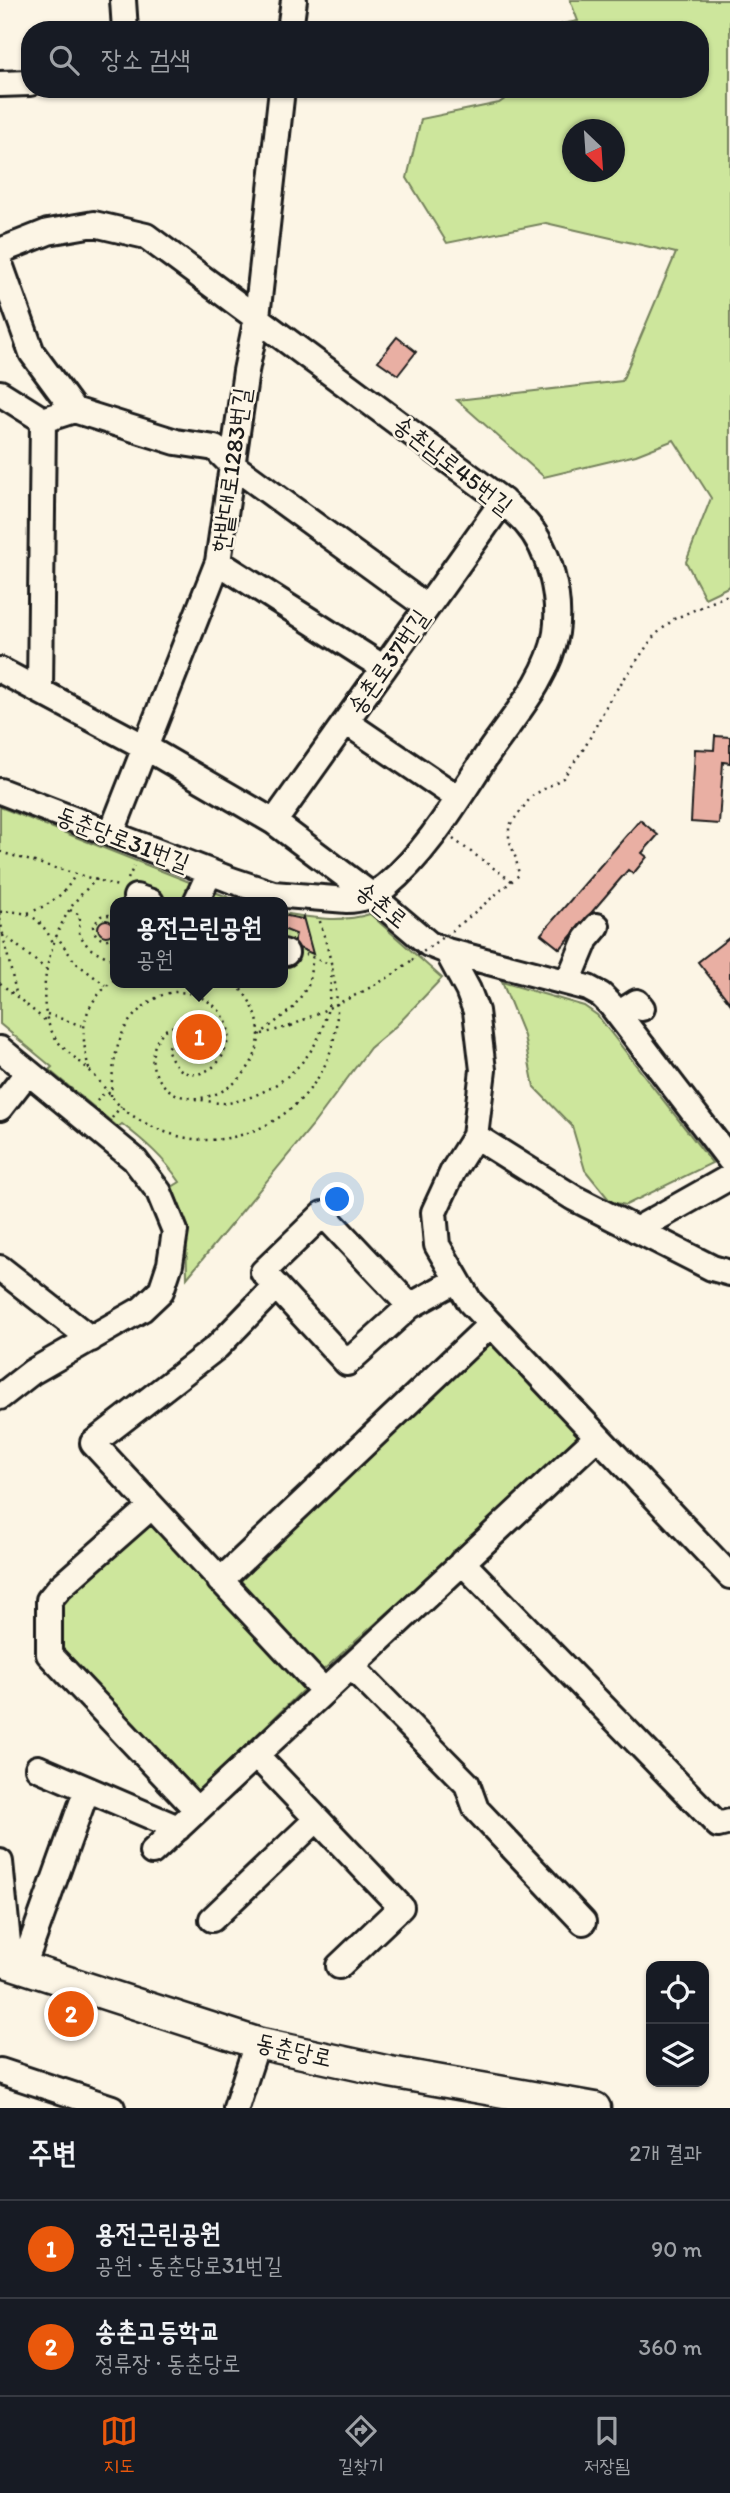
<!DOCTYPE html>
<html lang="ko">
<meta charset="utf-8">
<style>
:root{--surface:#171b24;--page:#242831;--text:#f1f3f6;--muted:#9ea1a6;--line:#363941;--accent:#ea580c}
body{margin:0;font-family:Itim,"Poor Story",sans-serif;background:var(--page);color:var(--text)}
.controls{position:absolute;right:21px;bottom:21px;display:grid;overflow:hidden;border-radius:14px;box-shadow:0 2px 5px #0004}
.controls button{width:63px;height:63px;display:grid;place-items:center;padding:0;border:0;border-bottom:2px solid var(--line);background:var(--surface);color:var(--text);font:35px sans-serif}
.compass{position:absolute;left:562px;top:119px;width:63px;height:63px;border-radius:50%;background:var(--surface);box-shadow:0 2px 5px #0004;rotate:155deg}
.you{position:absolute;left:338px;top:1200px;width:24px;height:24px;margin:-18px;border:5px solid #fff;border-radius:50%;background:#1a73e8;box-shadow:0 0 0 10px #1a73e833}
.badge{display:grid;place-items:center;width:46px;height:46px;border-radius:50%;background:var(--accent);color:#fff;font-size:23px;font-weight:700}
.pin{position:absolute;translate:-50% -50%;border:4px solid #fff;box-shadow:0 2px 7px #0006}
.popup{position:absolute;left:110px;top:897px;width:178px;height:91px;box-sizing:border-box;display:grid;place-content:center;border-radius:14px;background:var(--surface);filter:drop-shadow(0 2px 5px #0005);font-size:23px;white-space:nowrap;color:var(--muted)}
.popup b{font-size:26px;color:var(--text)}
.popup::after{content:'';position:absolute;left:50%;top:100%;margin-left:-14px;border:14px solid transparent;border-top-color:var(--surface)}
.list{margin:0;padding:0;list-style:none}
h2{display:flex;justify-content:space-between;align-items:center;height:91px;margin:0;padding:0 28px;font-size:30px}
h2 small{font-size:23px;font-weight:400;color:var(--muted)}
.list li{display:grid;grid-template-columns:46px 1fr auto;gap:21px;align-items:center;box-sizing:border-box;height:98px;padding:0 28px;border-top:2px solid var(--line)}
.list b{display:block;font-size:26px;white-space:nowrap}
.list p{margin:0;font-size:23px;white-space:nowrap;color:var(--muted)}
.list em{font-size:23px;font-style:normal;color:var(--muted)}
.icon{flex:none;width:38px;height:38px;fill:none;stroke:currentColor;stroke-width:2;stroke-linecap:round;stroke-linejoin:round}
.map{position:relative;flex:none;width:730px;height:2108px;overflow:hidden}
.search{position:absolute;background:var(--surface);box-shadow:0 2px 5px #0004;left:21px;right:21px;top:21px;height:77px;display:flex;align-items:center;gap:18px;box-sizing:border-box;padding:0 24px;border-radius:28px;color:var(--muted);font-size:26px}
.sheet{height:287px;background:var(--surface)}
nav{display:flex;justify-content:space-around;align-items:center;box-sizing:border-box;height:98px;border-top:2px solid var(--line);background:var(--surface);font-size:19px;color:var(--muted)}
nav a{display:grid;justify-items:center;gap:4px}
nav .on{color:var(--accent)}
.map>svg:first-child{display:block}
.green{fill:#cde69c;stroke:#74815c;stroke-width:2;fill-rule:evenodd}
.building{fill:#e9afa3;stroke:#1c1c1c;stroke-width:2}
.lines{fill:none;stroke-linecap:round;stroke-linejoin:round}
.minor-casing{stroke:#1c1c1c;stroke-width:30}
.major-casing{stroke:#1c1c1c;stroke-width:35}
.path{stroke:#1c1c1c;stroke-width:2.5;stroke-dasharray:2 5;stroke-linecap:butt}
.minor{stroke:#fcf5e5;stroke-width:24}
.major{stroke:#fcf5e5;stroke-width:30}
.path-bridge{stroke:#1c1c1c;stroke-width:2.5;stroke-dasharray:2 5;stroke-linecap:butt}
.labels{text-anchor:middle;stroke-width:5;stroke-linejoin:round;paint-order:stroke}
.street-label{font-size:24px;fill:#1c1c1c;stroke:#fcf5e5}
</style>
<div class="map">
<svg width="730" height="2108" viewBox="0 0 730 2108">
<rect width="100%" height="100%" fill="#fcf5e5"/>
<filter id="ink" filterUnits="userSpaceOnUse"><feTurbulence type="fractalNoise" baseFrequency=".0143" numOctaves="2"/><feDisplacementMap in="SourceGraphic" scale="14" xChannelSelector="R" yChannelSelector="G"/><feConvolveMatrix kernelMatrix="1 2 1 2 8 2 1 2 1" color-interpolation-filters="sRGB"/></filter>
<g filter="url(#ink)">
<path class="green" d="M570,0H730V586L705,598L686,562L711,498L674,440L636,455L544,477L457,400L622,381L676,253L546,223L447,243L407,178L421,119L499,103L519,89H700V30H563L562,24L578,21ZM572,130H614V172H572Z
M0,807L240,902H115V983H283V913C312,918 341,923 370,914L442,978L397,1025L370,1048L312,1126L187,1278L186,1223L172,1187L180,1182C164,1158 144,1141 122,1124L118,1127L49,1070L52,1067L0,1024Z
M502,982L584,1006L597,1015L712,1163L626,1205L611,1202L585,1170L572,1126L534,1087L524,1036Z
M488,1338L578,1431L575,1446L321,1672L234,1585V1574Z
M150,1519L305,1688L193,1797L52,1644L56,1601Z"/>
<path class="building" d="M397,337L416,352L398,375L378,361Z
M715,736L730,737V763L723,762L719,824L691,822L695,749L714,750Z
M640,820L658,835L642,853L647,857L633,874L628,870L560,949L541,934Z
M283,915L302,919L303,917L313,954L299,948L294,941L296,934L283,929Z
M98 928a8 8 0 1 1 16 0a8 8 0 1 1-16 0Z
M730,937V1003L698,962Z"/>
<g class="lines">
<defs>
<path id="minor" d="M123,0L125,30
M290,30L294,0
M0,84L30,83
M0,251L48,232L94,224L146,236L503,501C510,508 519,515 526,523C550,550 561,598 556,633C549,677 514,716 489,752C458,798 429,850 386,886C375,895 360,900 347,900L273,894L231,880L0,791
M0,264L32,353L74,410
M0,393L43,420
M43,420L74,410L176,442L215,448L231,464L427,607
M218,562L384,668
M0,670L145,747L274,822L371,895L429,944L447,951L588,988L601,995L611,1005L730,1160
M40,690L43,420
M346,722L458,798
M274,822L503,501
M111,834L218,562L246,371L257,317L282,89
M136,897L151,902
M196,902L210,872
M447,951L468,990L476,1011L483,1070L475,1136L453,1171L434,1212L437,1245L470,1302L730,1576
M283,952L286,953
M568,982L586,939L597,926
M618,1014L637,1002L642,1008
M0,1049L134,1159L159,1192L175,1231L170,1264L161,1291L142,1309L32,1372L0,1397
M0,1108L28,1072
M475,1136L574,1198L712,1268L730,1273
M636,1230L730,1177
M0,1268L91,1339
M276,1286L263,1272L323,1214L410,1306
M151,1507L60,1587L49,1600V1654L197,1810
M462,1562L718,1825L730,1822
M220,1581L490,1325
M351,1666L467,1784L476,1809L583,1922
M324,1691L93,1443L217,1347L276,1286L347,1363L410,1306L457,1280
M256,1755L401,1907L339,1966
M38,1768L178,1828
M152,1852L597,1437
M0,1862L10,1963
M212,1919L317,1819
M23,1967L87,1789
M0,2071L112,2108
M236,2108L257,2043"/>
<path id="major" d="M0,1960L257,2043L390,2072L595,2108"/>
</defs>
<use href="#minor" class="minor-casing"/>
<use href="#major" class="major-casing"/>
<path class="path" d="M453,839L513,882
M0,852L121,887
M97,879C91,885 84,891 78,898C52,929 33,995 52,1032C60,1049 77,1058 89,1070C104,1084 114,1105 133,1116C155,1130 181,1140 208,1140C267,1139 322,1096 334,1038C343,997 330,957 319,918
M128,879L134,866
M70,910L80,915L79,934L89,948L115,961
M0,912C29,910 39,917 53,942
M28,913C50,905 65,895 76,873
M0,919L3,934L48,971
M115,919L109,915L101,916L93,926C94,938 105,944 115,935
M463,922L519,875L516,859L509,839V826L532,796L563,778L585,747L610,699L654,636L674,619L730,594
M3,935L17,997
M56,935L75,962L105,985
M305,954L331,965
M0,983L46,1021
M362,992L391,976L412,960
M47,1014L83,1026
M187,1028C162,1017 146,1052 155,1072C188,1142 310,1058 235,983
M262,1034L291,1026
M259,1035L293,1008L308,986L313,958
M89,1069C79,1029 81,1006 115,979
M111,1096C112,1075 114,1052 123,1032C131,1014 156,992 177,992C205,992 238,1016 226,1047C222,1060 215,1068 201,1073C183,1079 172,1063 167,1048L176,1036L187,1028
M195,1099C205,1100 218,1104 228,1103C271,1096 314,1064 325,1019C330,1004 330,987 332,971
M97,1101L106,1090
M112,1118L121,1106"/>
<use href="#minor" class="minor"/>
<use href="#major" class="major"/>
<path class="path-bridge" d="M412,960L463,922
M291,1026L362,992"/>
</g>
</g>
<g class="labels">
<g class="street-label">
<text transform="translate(453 465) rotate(38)" y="8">송촌남로45번길</text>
<text transform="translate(231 470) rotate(-82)" y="8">한밭대로1283번길</text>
<text transform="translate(388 662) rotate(-55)" y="8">송촌로37번길</text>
<text transform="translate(123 839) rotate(21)" y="8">동춘당로31번길</text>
<text transform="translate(382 905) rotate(39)" y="8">송촌로</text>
<text transform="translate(294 2050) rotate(13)" y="8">동춘당로</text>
</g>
</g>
</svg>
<div class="controls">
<button><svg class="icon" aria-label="locate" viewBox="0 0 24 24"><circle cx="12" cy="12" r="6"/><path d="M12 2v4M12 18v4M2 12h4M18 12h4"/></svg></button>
<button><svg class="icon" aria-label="layers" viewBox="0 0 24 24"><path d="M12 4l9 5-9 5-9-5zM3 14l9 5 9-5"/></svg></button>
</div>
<svg class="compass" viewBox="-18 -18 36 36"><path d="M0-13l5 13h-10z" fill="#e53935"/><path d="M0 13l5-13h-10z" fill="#9ea1a6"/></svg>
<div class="you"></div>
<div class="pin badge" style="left:199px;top:1037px">1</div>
<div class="popup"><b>용전근린공원</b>공원</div>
<div class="pin badge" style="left:71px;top:2014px">2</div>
<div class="search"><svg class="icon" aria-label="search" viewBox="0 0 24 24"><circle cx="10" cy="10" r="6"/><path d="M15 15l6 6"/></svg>장소 검색</div>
</div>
<section class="sheet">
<h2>주변<small>2개 결과</small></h2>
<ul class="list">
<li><span class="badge">1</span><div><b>용전근린공원</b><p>공원 · 동춘당로31번길</p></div><em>90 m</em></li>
<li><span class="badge">2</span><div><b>송촌고등학교</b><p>정류장 · 동춘당로</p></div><em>360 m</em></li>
</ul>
</section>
<nav>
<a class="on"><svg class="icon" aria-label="map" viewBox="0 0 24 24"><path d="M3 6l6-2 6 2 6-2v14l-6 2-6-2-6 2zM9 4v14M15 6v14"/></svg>지도</a>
<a><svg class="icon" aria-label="directions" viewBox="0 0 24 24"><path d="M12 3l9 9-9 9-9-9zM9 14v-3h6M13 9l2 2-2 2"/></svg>길찾기</a>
<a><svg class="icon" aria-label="saved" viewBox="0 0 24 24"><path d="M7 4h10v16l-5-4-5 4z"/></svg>저장됨</a>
</nav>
